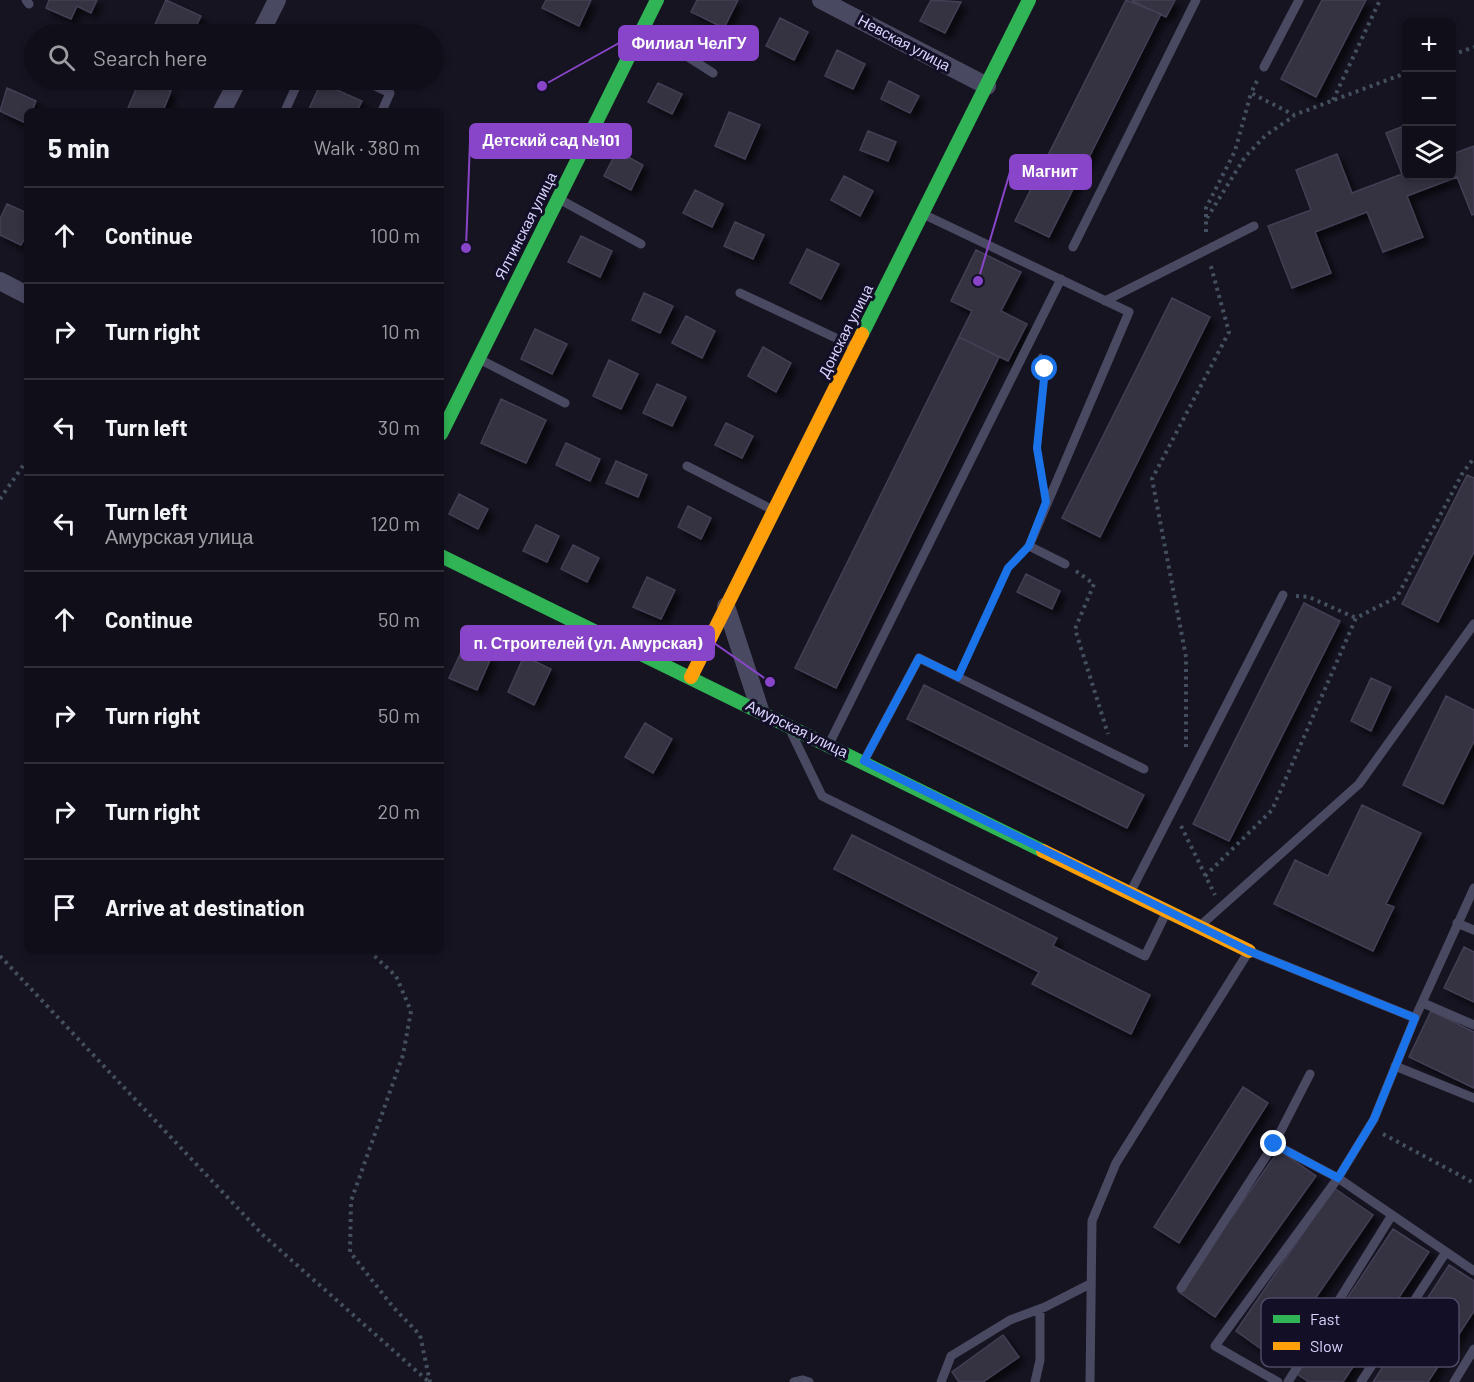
<!DOCTYPE html>
<meta charset="utf-8">
<style>
:root{--surface:#100f19;--page:#1e1d26;--text:#f1f3f6;--muted:#9c9ca2;--line:#302f38}
body{margin:0;font-family:Barlow,sans-serif;background:var(--page);color:var(--text)}
.controls{position:absolute;right:18px;top:18px;display:grid;overflow:hidden;border-radius:9px;box-shadow:0 3px 9px #0003}
.controls button{width:54px;height:54px;display:grid;place-items:center;padding:0;border:0;border-bottom:2px solid var(--line);background:var(--surface);color:var(--text);font:30px sans-serif}
.stop{position:absolute;width:18px;height:18px;margin:-14px;border:4px solid #1a73e8;border-radius:50%;background:#fff}
.stop.end{background:#1a73e8;border-color:#fff;box-shadow:0 2px 6px #0008}
.list{margin:0;padding:0;list-style:none}
h2{display:flex;justify-content:space-between;align-items:center;height:78px;margin:0;padding:0 24px;font-size:26px}
h2 small{font-size:20px;font-weight:400;color:var(--muted)}
.list li{display:grid;grid-template-columns:39px 1fr auto;gap:18px;align-items:center;box-sizing:border-box;height:96px;padding:0 24px;border-top:2px solid var(--line)}
.list b{display:block;font-size:22px;white-space:nowrap}
.list p{margin:0;font-size:20px;white-space:nowrap;color:var(--muted)}
.list em{font-size:20px;font-style:normal;color:var(--muted)}
.icon{flex:none;width:33px;height:33px;fill:none;stroke:currentColor;stroke-width:2;stroke-linecap:round;stroke-linejoin:round}
.map{position:relative;flex:none;width:1474px;height:1382px;overflow:hidden}
.search{position:absolute;background:var(--surface);box-shadow:0 3px 9px #0003;left:24px;top:24px;width:420px;height:66px;display:flex;align-items:center;gap:15px;box-sizing:border-box;padding:0 21px;border-radius:33px;color:var(--muted);font-size:22px}
.panel{position:absolute;background:var(--surface);box-shadow:0 3px 9px #0003;left:24px;top:108px;width:420px;height:846px;border-radius:9px}
.map>svg:first-child{display:block}
.building{fill:#343243;stroke:#433f54;stroke-width:1.5;filter:url(#shadow)}
.lines{fill:none;stroke-linecap:round;stroke-linejoin:round}
.path{stroke:#44505f;stroke-width:4;stroke-dasharray:3 4.5;stroke-linecap:butt}
.lane{stroke:#4a4962;stroke-width:9}
.street{stroke:#4a4962;stroke-width:18}
.fast{stroke:#30b455;stroke-width:14}
.slow{stroke:#ff9f0a;stroke-width:14}
.route{stroke:#1a73e8;stroke-width:8}
.labels{text-anchor:middle;stroke-width:6;stroke-linejoin:round;paint-order:stroke}
.street-label{font-size:15px;fill:#d9d4ff;stroke:#130f26}
.key{fill:#130f26;stroke:#4e4a67;stroke-width:1.5}
.key-label{font-size:16px;fill:#d9d4ff}
.leader{fill:none;stroke:#8945c9;stroke-width:2}
.callout-dot{fill:#8945c9;stroke:#130f26;stroke-width:2}
.callout{fill:#8945c9;stroke:#8945c9;stroke-width:2}
.callout-label{font-size:16px;text-anchor:middle;font-weight:bold;fill:#fff}
</style>
<div class="map">
<svg width="1474" height="1382" viewBox="0 0 1474 1382">
<defs>
<filter id="shadow"><feDropShadow dx="5.5" dy="5.5" stdDeviation="3" flood-color="#0009"/></filter>
</defs>
<rect width="100%" height="100%" fill="#161421"/>
<path class="building" d="M49,0H97L91,13L77,6L71,19L46,8Z
M166,0L201,16L192,34H160L152,31Z
M546,0H591L579,26L542,8Z
M697,0H738L724,28L691,12Z
M931,0L961,2L945,33L920,21Z
M1126,0L1161,14L1049,237L1015,221Z
M1131,0H1175L1166,17Z
M1322,0H1366L1316,97L1281,79Z
M780,18L808,32L794,60L766,46Z
M837,50L865,64L853,89L825,76Z
M140,80L171,91L163,111H135L128,108Z
M889,81L919,96L910,113L881,99Z
M321,83L362,101L357,111H308Z
M658,83L682,94L672,114L648,102Z
M7,88L36,101L32,111H27L26,123L0,111Z
M729,112L760,125L745,159L715,146Z
M1406,125V176H1452V154L1474,146V214L1472,215L1457,177L1407,196L1423,237L1383,252L1367,212L1315,232L1331,273L1292,288L1268,226L1311,210L1296,170L1337,154L1352,193L1402,174L1386,133Z
M868,131L896,142L888,161L860,150Z
M617,151L643,165L631,190L604,176Z
M844,176L873,191L860,216L831,200Z
M695,190L723,204L712,227L683,213Z
M7,204L27,213V234L21,245L0,235V219Z
M735,222L764,235L753,259L724,246Z
M581,236L612,251L600,277L568,262Z
M807,249L839,264L821,299L790,283Z
M976,250L1021,272L1001,311L1027,324L1008,361L959,337L972,311L951,301Z
M644,293L673,306L660,333L632,320Z
M1172,298L1210,317L1100,537L1062,518Z
M686,316L715,331L702,358L672,343Z
M535,329L567,344L552,374L521,359Z
M959,337L999,357L836,688L795,668Z
M763,347L791,363L776,392L748,376Z
M609,360L638,374L621,409L593,396Z
M657,384L686,397L672,426L643,413Z
M501,399L546,420L526,463L481,443Z
M726,423L753,436L742,458L715,445Z
M566,443L600,459L590,481L556,465Z
M616,461L647,475L638,497L606,483Z
M1467,475L1474,478V552L1438,622L1402,604Z
M459,494L488,509L478,529L449,514Z
M688,506L711,518L701,539L678,527Z
M536,525L559,536L547,562L523,551Z
M573,545L599,558L587,582L561,569Z
M1026,574L1060,591L1052,609L1017,592Z
M647,577L675,590L661,619L633,607Z
M1304,603L1340,621L1229,841L1193,824Z
M464,646L491,658L477,690L449,678Z
M524,656L551,669L534,705L508,692Z
M1371,678L1391,687L1371,731L1351,721Z
M924,685L1144,795L1127,828L907,719Z
M1446,696L1474,710V741L1443,804L1403,785Z
M645,723L672,739L653,773L625,757Z
M1362,805L1421,833L1386,904L1394,907L1373,951L1274,904L1295,860L1328,876Z
M852,835L1057,938L1053,946L1150,995L1131,1034L1032,984L1039,972L834,869Z
M1464,947L1474,952V1002L1444,988Z
M1431,1011L1474,1032V1088L1409,1057Z
M1243,1087L1268,1103L1179,1243L1154,1227Z
M1279,1150L1316,1176L1215,1317L1179,1292Z
M1334,1188L1373,1215L1274,1358L1236,1331Z
M1393,1229L1429,1252L1343,1382H1309L1297,1374Z
M1449,1265L1474,1281V1311L1428,1382H1373Z
M1003,1335L1019,1357L983,1382H959L952,1372Z"/>
<g class="lines">
<path class="path" d="M1452,55L1474,47
M1257,81L1251,93L1294,115L1406,73
M1333,100L1380,0
M1207,218L1245,157L1266,135L1294,116
M1206,232V208L1235,151L1251,93
M1040,354L1045,369L1037,448L1041,474
M0,499L27,460
M1076,571L1094,584L1075,629L1108,734
M1296,596L1309,597L1356,618
M964,665L1008,568L1018,557
M1186,747V657L1152,479L1229,332L1210,263
M1181,826L1215,895
M1205,876L1272,810L1356,618L1397,597L1462,474L1474,458
M369,951L396,976L411,1011L403,1055L351,1201L350,1252L393,1307L420,1335L430,1382
M0,956L263,1235L429,1382
M1383,1134L1474,1183"/>
<path class="lane" d="M26,0L29,4
M644,29L713,73
M1264,67L1299,0
M362,80L390,93L382,111
M285,111L299,80
M559,199L641,244
M925,215L1129,312L1029,546L1065,564
M1073,247L1196,0
M740,293L855,347
M1105,301L1254,226
M479,359L565,403
M687,466L773,510
M792,734L822,796L1145,956L1167,911
M829,744L1061,279
M864,761L919,658L1144,769
M1131,891L1283,595
M1457,923L1474,930
M1201,925L1359,784L1474,624
M1423,1003L1474,1025
M1395,1066L1474,1098
M1274,1144L1338,1178L1474,1271
M1181,1288L1274,1144L1310,1074
M794,1382L803,1380L809,1382
M941,1382L951,1356L1010,1320L1045,1307L1090,1284
M1035,1382L1040,1360V1309
M1090,1382L1092,1221L1116,1163L1249,951L1415,1018
M1278,1382L1215,1346L1338,1178L1374,1119L1415,1018L1474,888
M1288,1382L1392,1215
M1361,1382L1446,1252
M1454,1382L1474,1349"/>
<path class="street" d="M821,0L987,86
M260,34L277,0
M222,111L238,80
M0,281L27,295
M726,606L760,710"/>
<path class="fast" d="M862,334L1029,0
M441,434L657,0
M441,556L1043,851"/>
<path class="slow" d="M691,677L862,334
M1043,851L1249,951"/>
</g>
<g class="lines">
<path class="route" d="M1045,369L1037,448L1046,502L1029,546L1008,568L958,677L919,658L864,761L1249,951L1415,1018L1374,1119L1338,1178L1274,1144"/>
</g>
<g class="labels">
<g class="street-label">
<text transform="translate(904 43) rotate(28)" y="5">Невская улица</text>
<text transform="translate(526 226) rotate(-63)" y="5">Ялтинская улица</text>
<text transform="translate(846 331) rotate(-63)" y="5">Донская улица</text>
<text transform="translate(797 729) rotate(26)" y="5">Амурская улица</text>
</g>
</g>
<rect x="1261" y="1298" width="198" height="69" rx="9" class="key"/>
<rect x="1273" y="1315" width="27" height="8" fill="#30b455"/>
<rect x="1273" y="1342" width="27" height="8" fill="#ff9f0a"/>
<g class="key-label">
<text x="1310" y="1325">Fast</text>
<text x="1310" y="1352">Slow</text>
</g>
<path class="leader" d="M542 86L619 43M466 248L470 141M978 281L1010 172M770 682L714 643"/>
<g class="callout-dot">
<circle cx="542" cy="86" r="6"/>
<circle cx="466" cy="248" r="6"/>
<circle cx="978" cy="281" r="6"/>
<circle cx="770" cy="682" r="6"/>
</g>
<g class="callout">
<rect x="619" y="26" width="139" height="34" rx="6"/>
<rect x="470" y="124" width="161" height="34" rx="6"/>
<rect x="1010" y="155" width="81" height="34" rx="6"/>
<rect x="461" y="626" width="253" height="34" rx="6"/>
</g>
<g class="callout-label">
<text x="689" y="49">Филиал ЧелГУ</text>
<text x="551" y="146">Детский сад №101</text>
<text x="1050" y="177">Магнит</text>
<text x="588" y="649">п. Строителей (ул. Амурская)</text>
</g>
</svg>
<div class="controls">
<button>+</button>
<button>−</button>
<button><svg class="icon" aria-label="layers" viewBox="0 0 24 24"><path d="M12 4l9 5-9 5-9-5zM3 14l9 5 9-5"/></svg></button>
</div>
<div class="stop" style="left:1045px;top:369px"></div>
<div class="stop end" style="left:1274px;top:1144px"></div>
<div class="search"><svg class="icon" aria-label="search" viewBox="0 0 24 24"><circle cx="10" cy="10" r="6"/><path d="M15 15l6 6"/></svg>Search here</div>
<section class="panel">
<h2>5 min<small>Walk · 380 m</small></h2>
<ul class="list">
<li><svg class="icon" aria-label="ahead" viewBox="0 0 24 24"><path d="M12 20V5M6 11l6-6 6 6"/></svg><div><b>Continue</b></div><em>100 m</em></li>
<li><svg class="icon" aria-label="right" viewBox="0 0 24 24"><path d="M7 20v-9h11M14 6l5 5-5 5"/></svg><div><b>Turn right</b></div><em>10 m</em></li>
<li><svg class="icon" aria-label="left" viewBox="0 0 24 24"><path d="M17 20v-9H6M10 6l-5 5 5 5"/></svg><div><b>Turn left</b></div><em>30 m</em></li>
<li><svg class="icon" aria-label="left" viewBox="0 0 24 24"><path d="M17 20v-9H6M10 6l-5 5 5 5"/></svg><div><b>Turn left</b><p>Амурская улица</p></div><em>120 m</em></li>
<li><svg class="icon" aria-label="ahead" viewBox="0 0 24 24"><path d="M12 20V5M6 11l6-6 6 6"/></svg><div><b>Continue</b></div><em>50 m</em></li>
<li><svg class="icon" aria-label="right" viewBox="0 0 24 24"><path d="M7 20v-9h11M14 6l5 5-5 5"/></svg><div><b>Turn right</b></div><em>50 m</em></li>
<li><svg class="icon" aria-label="right" viewBox="0 0 24 24"><path d="M7 20v-9h11M14 6l5 5-5 5"/></svg><div><b>Turn right</b></div><em>20 m</em></li>
<li><svg class="icon" aria-label="arrive" viewBox="0 0 24 24"><path d="M6 21V4h12l-3 4 3 4H6"/></svg><div><b>Arrive at destination</b></div></li>
</ul>
</section>
</div>
